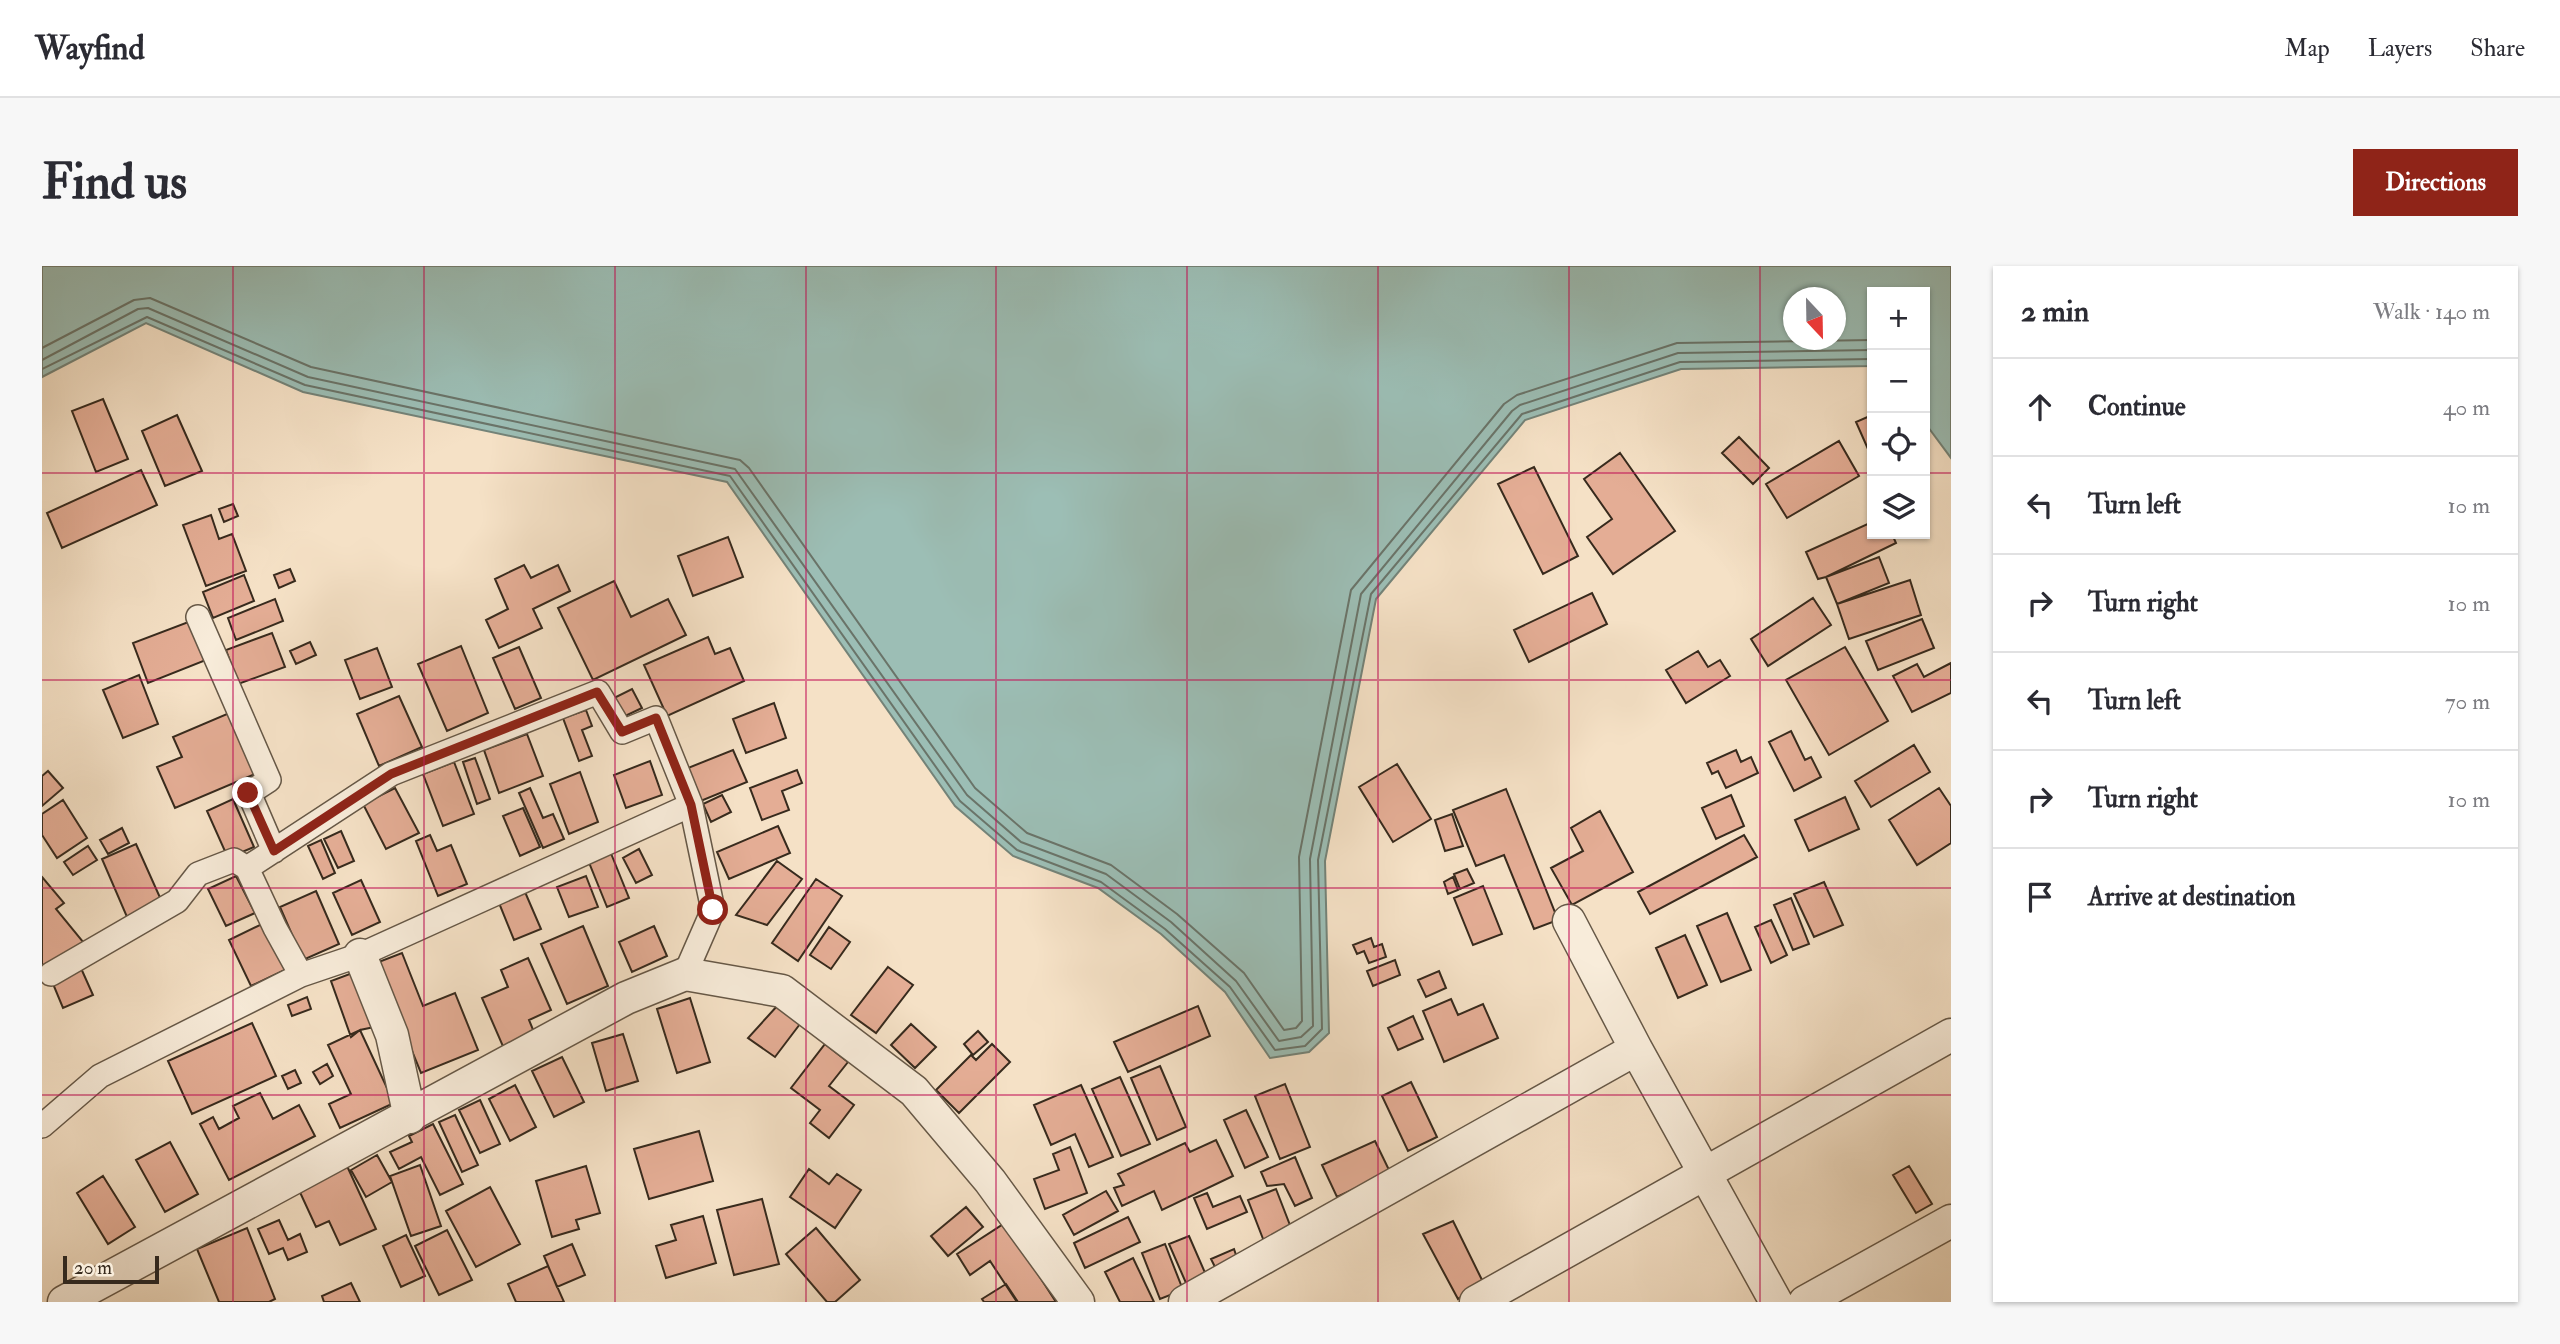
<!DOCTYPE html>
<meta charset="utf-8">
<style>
:root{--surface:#fff;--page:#f7f7f7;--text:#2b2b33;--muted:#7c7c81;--line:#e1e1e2;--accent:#8f2418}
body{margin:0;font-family:"IM FELL Double Pica",serif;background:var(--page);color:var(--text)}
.controls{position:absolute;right:21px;top:21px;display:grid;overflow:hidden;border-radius:0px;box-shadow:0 2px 5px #0004}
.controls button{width:63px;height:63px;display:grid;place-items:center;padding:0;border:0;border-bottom:2px solid var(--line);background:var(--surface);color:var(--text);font:35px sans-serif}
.compass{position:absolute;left:1741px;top:21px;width:63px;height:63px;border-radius:50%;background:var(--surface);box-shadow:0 2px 5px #0004;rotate:158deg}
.scale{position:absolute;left:21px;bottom:18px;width:96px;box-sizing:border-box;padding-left:7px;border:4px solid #372a1d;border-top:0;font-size:19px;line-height:24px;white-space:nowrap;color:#372a1d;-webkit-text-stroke:5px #f8ecda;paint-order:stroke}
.stop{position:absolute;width:21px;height:21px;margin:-16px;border:5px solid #8f2418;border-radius:50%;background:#fff}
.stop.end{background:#8f2418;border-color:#fff;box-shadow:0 2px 7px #0008}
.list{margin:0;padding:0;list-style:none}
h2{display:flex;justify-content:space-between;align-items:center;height:91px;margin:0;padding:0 28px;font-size:30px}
h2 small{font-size:23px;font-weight:400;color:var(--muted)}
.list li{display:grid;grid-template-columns:46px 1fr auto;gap:21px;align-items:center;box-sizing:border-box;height:98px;padding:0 28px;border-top:2px solid var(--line)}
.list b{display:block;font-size:26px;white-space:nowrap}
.list em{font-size:23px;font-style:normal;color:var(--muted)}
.icon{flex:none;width:38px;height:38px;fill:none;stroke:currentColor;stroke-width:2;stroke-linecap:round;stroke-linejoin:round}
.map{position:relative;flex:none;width:1909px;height:1036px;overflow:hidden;border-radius:0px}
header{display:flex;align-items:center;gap:42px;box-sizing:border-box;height:98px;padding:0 35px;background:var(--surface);border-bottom:2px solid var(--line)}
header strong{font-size:33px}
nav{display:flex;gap:38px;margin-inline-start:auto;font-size:24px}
.intro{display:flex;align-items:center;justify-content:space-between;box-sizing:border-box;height:168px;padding:0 42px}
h1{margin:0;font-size:49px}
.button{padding:18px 32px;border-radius:0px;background:var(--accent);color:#fff;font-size:24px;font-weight:700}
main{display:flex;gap:42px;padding:0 42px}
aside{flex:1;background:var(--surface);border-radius:0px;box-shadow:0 2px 5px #0004}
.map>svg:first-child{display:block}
.water{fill:#9cbeb5;stroke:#748378;stroke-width:2;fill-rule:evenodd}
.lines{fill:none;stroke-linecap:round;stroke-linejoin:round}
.shore{stroke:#6a7469;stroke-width:2}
.building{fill:#e4ad95;stroke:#372a1d;stroke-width:2}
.pedestrian-casing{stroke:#665847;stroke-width:26}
.minor-casing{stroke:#665847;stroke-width:35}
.pedestrian{stroke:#f8ecda;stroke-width:23}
.minor{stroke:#f8ecda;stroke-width:32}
.route{stroke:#8f2418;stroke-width:9}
.grid{fill:none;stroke:#c2185b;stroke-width:2;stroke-opacity:0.55}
</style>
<header>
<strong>Wayfind</strong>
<nav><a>Map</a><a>Layers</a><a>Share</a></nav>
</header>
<div class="intro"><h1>Find us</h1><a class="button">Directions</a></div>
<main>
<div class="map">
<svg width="1909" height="1036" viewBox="0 0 1909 1036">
<rect width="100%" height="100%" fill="#f5e1c6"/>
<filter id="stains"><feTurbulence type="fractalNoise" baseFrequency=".00286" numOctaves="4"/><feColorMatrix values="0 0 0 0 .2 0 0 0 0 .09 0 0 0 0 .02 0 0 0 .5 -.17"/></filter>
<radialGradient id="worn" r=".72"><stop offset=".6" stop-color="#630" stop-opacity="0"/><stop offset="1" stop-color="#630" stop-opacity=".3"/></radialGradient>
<path class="water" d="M0,0H1909V192L1883,157V26H1830V100L1639,103L1483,154L1334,333L1283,595L1287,767L1267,786L1228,792L1183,726L1119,668L1056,622L971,590L913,540L685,216L261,126L104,57L0,111ZM1752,32H1794V74H1752Z"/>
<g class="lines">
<path class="shore" d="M0,82L92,34L108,32L269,101L698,194L707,202L933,522L985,567L1069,599L1135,648L1202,707L1242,764L1254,762L1260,755L1257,591L1309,324L1462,138L1475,129L1635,77L1830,74
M0,94L96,43L106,42L266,111L693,203L925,529L979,576L1064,608L1129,656L1194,715L1237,775L1259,771L1271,760L1268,593L1319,328L1470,145L1478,139L1636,87L1830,84
M0,103L105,51L263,119L688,210L918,535L975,584L1059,616L1123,663L1188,721L1233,784L1263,780L1280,763L1276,594L1329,328L1480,148L1638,96L1830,93"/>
</g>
<path class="building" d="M61,133L86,193L54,206L30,145Z
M135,149L160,205L123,220L100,165Z
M1830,149V192L1814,156Z
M1697,171L1727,202L1711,218L1680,187Z
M1797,175L1817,210L1745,252L1724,218Z
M1578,187L1633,265L1571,308L1545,271L1570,253L1542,213Z
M1492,201L1536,290L1501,308L1456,218Z
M99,204L115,239L20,282L5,247Z
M191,238L196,250L182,256L177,243Z
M169,249L177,273L190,268L204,305L164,320L141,259Z
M1830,256V268H1850L1854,277L1784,311L1776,313L1764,286Z
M686,271L701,311L651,330L636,290Z
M1837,291L1847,317L1795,338L1784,311Z
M482,299L489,312L516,299L528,325L491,343L500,362L457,382L444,354L466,343L453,313Z
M248,303L253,315L237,322L232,309Z
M202,309L212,335L171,352L161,326Z
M1868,314L1879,349L1807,373L1795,338Z
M572,315L589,351L626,333L644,369L551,414L516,342Z
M1550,327L1565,358L1487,396L1472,364Z
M1771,332L1789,359L1726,400L1709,373Z
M233,333L241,355L194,374L186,352Z
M1880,353L1892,382L1836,404L1824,375Z
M149,355L164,394L106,417L91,377Z
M230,367L243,401L196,418L184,384Z
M666,371L673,388L688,382L702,415L625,450L602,399Z
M268,376L274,389L254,398L248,385Z
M419,380L446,447L405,465L376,398Z
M477,381L499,432L473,443L451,392Z
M1803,381L1846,455L1787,489L1744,414Z
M335,382L350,421L318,433L303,394Z
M1656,385L1666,401L1678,394L1688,410L1644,437L1624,404Z
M1909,397V427L1870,446L1851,410L1875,398L1882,411Z
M97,409L116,458L81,472L61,424Z
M590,423L600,442L579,452L570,433Z
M357,430L380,481L337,500L315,448Z
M732,437L744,472L704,487L691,453Z
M544,444L550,460L540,464L550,490L537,495L521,452Z
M192,445L218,506L133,542L115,501L140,491L131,471Z
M1749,465L1763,494L1769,491L1779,511L1752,525L1727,476Z
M485,468L501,510L457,527L442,484Z
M1872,479L1888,506L1829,541L1813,515Z
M691,484L705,516L649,539L636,506Z
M1694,484L1699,496L1709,491L1716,507L1684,522L1676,505L1670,508L1665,497Z
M433,492L448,533L435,538L421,496Z
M608,495L620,529L584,542L572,509Z
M412,496L432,548L401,560L381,508Z
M1355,498L1389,553L1351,576L1317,521Z
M755,504L760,517L740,525L747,544L720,554L708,522Z
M6,505L21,522L0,540V510Z
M538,506L556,556L527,568L508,518Z
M353,522L377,567L344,583L321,538Z
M488,522L501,552L511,548L522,573L501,582L477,527Z
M1897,522L1909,540V577L1875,599L1847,554Z
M1464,523L1516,654L1492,663L1462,589L1434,600L1411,544Z
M680,529L689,546L669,556L661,538Z
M1689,529L1702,560L1674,573L1660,542Z
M1803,531L1817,563L1767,585L1753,554Z
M191,533L212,581L186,592L165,545Z
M21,534L45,572L15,592L0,569V548Z
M481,542L498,581L478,590L461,550Z
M1558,545L1591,606L1530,639L1509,602L1541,585L1529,562Z
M1410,548L1421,580L1403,585L1393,554Z
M736,560L748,587L687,613L675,586Z
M80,562L87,577L66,588L58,574Z
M299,565L312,595L296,602L282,573Z
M388,569L395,585L409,579L425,618L396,630L374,575Z
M1702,569L1715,591L1608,648L1596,626Z
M279,574L293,607L281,613L266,580Z
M94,578L120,636L85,651L60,593Z
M46,580L55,594L31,609L22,596Z
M597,583L610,609L594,617L581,592Z
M568,585L587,632L565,641L546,594Z
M735,595L760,613L725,659L694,649Z
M1425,603L1432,617L1418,623L1412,608Z
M194,610L213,647L184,660L166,623Z
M544,610L556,641L527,651L515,621Z
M0,611L22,637L14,643L42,677L6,707L0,700Z
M1411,611L1416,624L1406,628L1402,616Z
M774,613L800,630L756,695L730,677Z
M319,614L338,656L310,669L291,627Z
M1782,616L1801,659L1772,671L1752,628Z
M1441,620L1460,668L1431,679L1412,632Z
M274,625L297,678L261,694L238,641Z
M483,626L499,663L472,674L457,637Z
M1749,632L1767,678L1751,684L1732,639Z
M1685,647L1709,704L1679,716L1655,660Z
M1729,654L1745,689L1729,697L1713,661Z
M220,658L243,704L209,720L187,674Z
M541,660L566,720L525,738L499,678Z
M612,660L625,690L590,706L577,676Z
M787,661L808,676L789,703L768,689Z
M1643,669L1665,719L1636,732L1614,682Z
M1329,672L1332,681L1340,678L1344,691L1327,697L1322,685L1315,688L1311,679Z
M360,687L381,740L413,727L436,784L379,807L334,697Z
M486,692L509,744L487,754L494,771L463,785L440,732L466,721L459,704Z
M1353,694L1358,709L1331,720L1325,705Z
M38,700L51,729L21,742L9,713Z
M846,701L871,719L834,767L809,749Z
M321,703L342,759L318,764L309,771L289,715Z
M1397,705L1404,722L1384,731L1376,714Z
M265,731L269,743L250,750L246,739Z
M648,732L668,796L635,807L615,743Z
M1409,733L1416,749L1441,738L1456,772L1402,796L1381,745Z
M736,739L758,758L733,791L706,772Z
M1156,740L1168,770L1086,806L1072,776Z
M1371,750L1381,773L1356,784L1346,762Z
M210,757L234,810L150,848L126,795Z
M869,758L894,781L873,802L849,779Z
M318,764L352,837L298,862L287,838L309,828L286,779Z
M936,765L946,776L931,789L922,778Z
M581,768L596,815L564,825L550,777Z
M783,778L806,796L787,820L812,839L787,872L768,857L778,844L749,822Z
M950,778L968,796L917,847L894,824L929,789L934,794Z
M520,791L542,836L512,851L490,805Z
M285,798L291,810L278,818L271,806Z
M1118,800L1144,861L1115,874L1089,812Z
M253,804L259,817L246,823L240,810Z
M1078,811L1108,878L1079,890L1050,823Z
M1369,816L1395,871L1366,885L1340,830Z
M1243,818L1268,881L1238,893L1213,830Z
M473,819L494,861L468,875L447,833Z
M1039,819L1071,891L1047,901L1033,868L1009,879L992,839Z
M218,827L231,853L257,839L273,870L187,914L158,858L171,851L177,863L197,852L191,840Z
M438,834L458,878L438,887L417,844Z
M1204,844L1226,891L1203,902L1182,854Z
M413,849L436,899L420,906L397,856Z
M391,858L421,918L398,929L379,891L357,903L348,886L370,876L367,870Z
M657,865L671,915L607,933L592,883Z
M1174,874L1191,910L1120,944L1112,925L1080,940L1072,922L1082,919L1076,908L1143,877L1148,886Z
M1333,875L1348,906L1295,931L1280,899Z
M128,876L156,928L123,946L94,894Z
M1028,881L1045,927L1003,943L992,913L1017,904L1011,888Z
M335,889L350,916L324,931L309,904Z
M1253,891L1270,932L1253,940L1242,918L1225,920L1219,906Z
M378,899L399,960L369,970L348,910Z
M305,900L334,963L298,979L287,955L274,961L256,922Z
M544,900L558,947L534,954L537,963L510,971L494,915Z
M1867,900L1890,938L1874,947L1851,909Z
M767,903L787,918L795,908L819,924L793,962L748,931Z
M61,910L93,961L66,978L35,927Z
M448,921L478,978L434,1001L404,945Z
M1234,923L1251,967L1223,978L1206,934Z
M1064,925L1076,945L1032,969L1021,949Z
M1165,927L1171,941L1198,930L1205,946L1165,963L1152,932Z
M720,933L737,998L692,1009L675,944Z
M924,941L941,961L906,990L889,970Z
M661,950L674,997L624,1012L614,980L634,974L629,959Z
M1086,951L1098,976L1043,1002L1032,977Z
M237,954L246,974L258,968L265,986L246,994L241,982L227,988L216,963Z
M1411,955L1441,1016L1416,1033L1381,968Z
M963,957L1014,1036H975L948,995L928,1009L915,988Z
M205,962L233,1033L227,1036H177L155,983Z
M774,962L818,1014L793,1036H785L744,988Z
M405,964L430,1014L397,1029L373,980Z
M364,969L383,1010L359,1021L341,980Z
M1147,970L1164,1009L1144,1017L1127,978Z
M530,978L543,1009L515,1021L502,990Z
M1123,978L1141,1024L1118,1033L1100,987Z
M1192,983L1196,995L1174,1003L1169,993Z
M1091,992L1112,1036H1078L1063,1006Z
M506,1000L522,1036H474L466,1018Z
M309,1017L318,1036H282L280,1030Z
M964,1018L976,1036H942L940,1033Z"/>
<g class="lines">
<defs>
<path id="pedestrian" d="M156,351L227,514L207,527L232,585
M205,602L233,662L259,709
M9,708L135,635L156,608L192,594L205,602L349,508L556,426L580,466L614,452L649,539L671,644L643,708
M0,860L58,810L259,709L318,689L649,539"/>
<path id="minor" d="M1527,655L1594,783L1734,1036
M318,689L350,769L368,851
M22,1036L584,732L643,708L740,725L872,825L948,915L1036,1036
M1143,1036L1594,783
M1434,1036L1909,769
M1763,1036L1909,955"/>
</defs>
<use href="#pedestrian" class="pedestrian-casing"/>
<use href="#minor" class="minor-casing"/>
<use href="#pedestrian" class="pedestrian"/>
<use href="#minor" class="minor"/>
</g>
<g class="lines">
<path class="route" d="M206,527L232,585L349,508L555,426L580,466L614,452L649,539L671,644"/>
</g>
<path class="grid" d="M191,0V1036M382,0V1036M573,0V1036M764,0V1036M954,0V1036M1145,0V1036M1336,0V1036M1527,0V1036M1718,0V1036M0,207H1830M1883,207H1909M0,414H1909M0,622H1909M0,829H1909"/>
<rect width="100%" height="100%" filter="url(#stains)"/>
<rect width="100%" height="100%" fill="url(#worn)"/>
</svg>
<div class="controls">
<button>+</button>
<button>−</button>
<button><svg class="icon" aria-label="locate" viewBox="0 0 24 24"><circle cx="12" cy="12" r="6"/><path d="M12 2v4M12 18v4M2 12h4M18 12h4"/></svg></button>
<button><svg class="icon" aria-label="layers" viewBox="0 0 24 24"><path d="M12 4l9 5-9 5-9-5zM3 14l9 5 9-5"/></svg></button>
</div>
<svg class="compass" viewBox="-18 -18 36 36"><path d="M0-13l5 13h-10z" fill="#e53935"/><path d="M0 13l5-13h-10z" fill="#7c7c81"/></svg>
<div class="scale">20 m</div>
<div class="stop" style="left:671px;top:644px"></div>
<div class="stop end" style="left:206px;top:527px"></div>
</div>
<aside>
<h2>2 min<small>Walk · 140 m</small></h2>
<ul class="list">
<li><svg class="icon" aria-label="ahead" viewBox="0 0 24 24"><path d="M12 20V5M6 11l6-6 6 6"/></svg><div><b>Continue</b></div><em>40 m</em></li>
<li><svg class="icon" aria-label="left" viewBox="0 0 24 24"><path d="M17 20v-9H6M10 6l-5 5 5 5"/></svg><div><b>Turn left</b></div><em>10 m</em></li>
<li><svg class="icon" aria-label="right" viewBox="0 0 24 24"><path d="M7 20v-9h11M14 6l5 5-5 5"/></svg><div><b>Turn right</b></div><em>10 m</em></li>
<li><svg class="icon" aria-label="left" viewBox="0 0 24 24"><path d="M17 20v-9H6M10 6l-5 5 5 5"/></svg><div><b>Turn left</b></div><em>70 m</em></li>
<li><svg class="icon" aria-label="right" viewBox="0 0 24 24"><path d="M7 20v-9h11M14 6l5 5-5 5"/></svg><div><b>Turn right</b></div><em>10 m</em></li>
<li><svg class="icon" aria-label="arrive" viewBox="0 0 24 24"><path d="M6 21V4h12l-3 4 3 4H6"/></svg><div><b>Arrive at destination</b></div></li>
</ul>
</aside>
</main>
